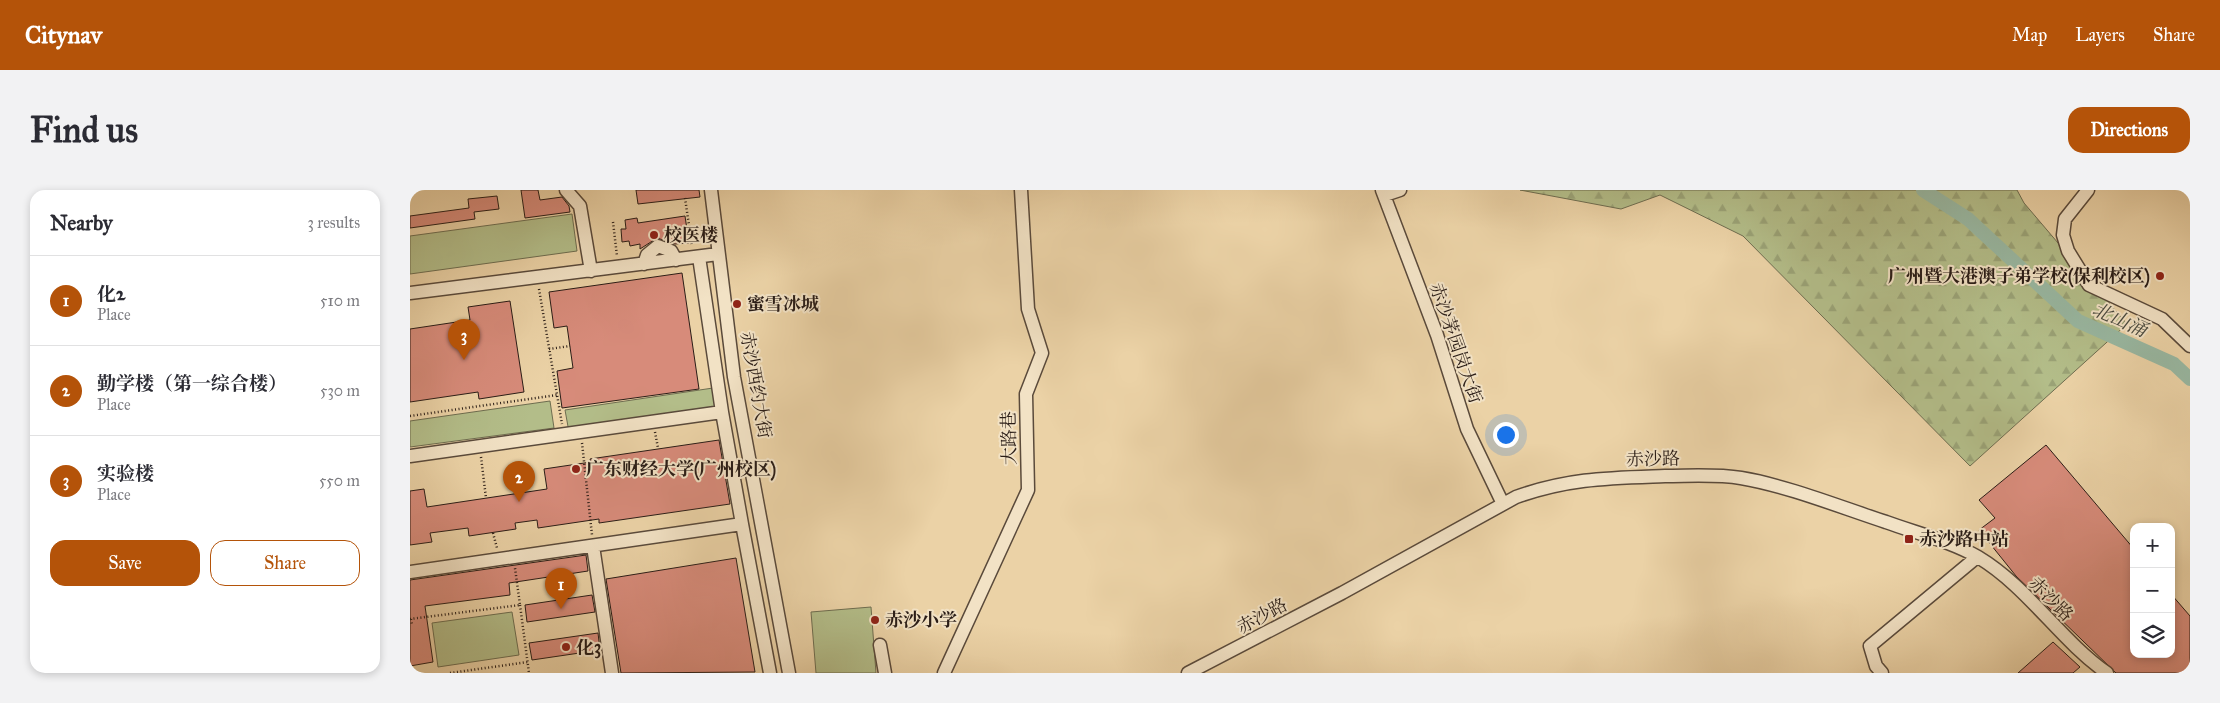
<!DOCTYPE html>
<meta charset="utf-8">
<style>
:root{--surface:#fff;--page:#f2f2f3;--text:#2b2b33;--muted:#7c7c81;--line:#e1e1e2;--accent:#b45309}
body{margin:0;font-family:"IM FELL Great Primer","Noto Serif SC",serif;background:var(--page);color:var(--text)}
.controls{position:absolute;right:15px;bottom:15px;display:grid;overflow:hidden;border-radius:10px;box-shadow:0 2px 8px #0003}
.controls button{width:45px;height:45px;display:grid;place-items:center;padding:0;border:0;border-bottom:1px solid var(--line);background:var(--surface);color:var(--text);font:25px sans-serif}
.you{position:absolute;left:1095px;top:244px;width:18px;height:18px;margin:-12px;border:4px solid #fff;border-radius:50%;background:#1a73e8;box-shadow:0 0 0 8px #1a73e833}
.badge{display:grid;place-items:center;width:32px;height:32px;border-radius:50%;background:var(--accent);color:#fff;font-size:16px;font-weight:700}
.pin{position:absolute;translate:-50% -41px;filter:drop-shadow(0 1px 2px #0008)}
.pin::after{content:'';position:absolute;top:26px;width:18px;height:15px;background:inherit;clip-path:polygon(0 0,100% 0,50% 100%)}
.list{margin:0;padding:0;list-style:none}
h2{display:flex;justify-content:space-between;align-items:center;height:65px;margin:0;padding:0 20px;font-size:21px}
h2 small{font-size:16px;font-weight:400;color:var(--muted)}
.list li{display:grid;grid-template-columns:32px 1fr auto;gap:15px;align-items:center;box-sizing:border-box;height:90px;padding:0 20px;border-top:1px solid var(--line)}
.list b{display:block;font-size:19px;white-space:nowrap}
.list p{margin:0;font-size:16px;white-space:nowrap;color:var(--muted)}
.list em{font-size:16px;font-style:normal;color:var(--muted)}
.actions{display:flex;gap:10px;padding:15px 20px}
.actions a{flex:1;padding:11px 0;border:1px solid var(--accent);border-radius:15px;text-align:center;font-size:18px;color:var(--accent)}
.actions .main{background:var(--accent);color:#fff}
.icon{flex:none;width:28px;height:28px;fill:none;stroke:currentColor;stroke-width:2;stroke-linecap:round;stroke-linejoin:round}
.map{position:relative;flex:none;width:1780px;height:483px;overflow:hidden;border-radius:15px}
header{display:flex;align-items:center;gap:30px;box-sizing:border-box;height:70px;padding:0 25px;background:var(--accent);color:#fff}
header strong{font-size:24px}
nav{display:flex;gap:28px;margin-inline-start:auto;font-size:18px}
.intro{display:flex;align-items:center;justify-content:space-between;box-sizing:border-box;height:120px;padding:0 30px}
h1{margin:0;font-size:35px}
.button{padding:12px 22px;border-radius:15px;background:var(--accent);color:#fff;font-size:18px;font-weight:700}
main{display:flex;gap:30px;padding:0 30px}
aside{flex:1;background:var(--surface);border-radius:15px;box-shadow:0 2px 8px #0003}
.map>svg:first-child{display:block}
.green{fill:#b3bd89;stroke:#6e6d50}
.forest{fill:url(#forest-firs);stroke:#6e6d50}
.lines{fill:none;stroke-linecap:round;stroke-linejoin:round}
.canal{stroke:#99b8a2;stroke-width:14}
.building{fill:#d78b7a;stroke:#2a1d17}
.minor-casing{stroke:#5a4a3b;stroke-width:15}
.path{stroke:#2a1d17;stroke-width:2.5;stroke-dasharray:1 2.5;stroke-linecap:butt}
.minor{stroke:#f2e2c5;stroke-width:12}
.poi-dot{fill:#8f2418;stroke:#f2e2c5;stroke-width:2}
.labels{text-anchor:middle;stroke-width:4;stroke-linejoin:round;paint-order:stroke}
.poi-label{font-size:18px;font-weight:bold;fill:#2a1d17;stroke:#f2e2c5;text-anchor:start}
.street-label{font-size:18px;fill:#2a1d17;stroke:#f2e2c5}
.water-label{font-size:19px;font-style:italic;fill:#4b4c41;stroke:#f2e2c5}
</style>
<header>
<strong>Citynav</strong>
<nav><a>Map</a><a>Layers</a><a>Share</a></nav>
</header>
<div class="intro"><h1>Find us</h1><a class="button">Directions</a></div>
<main>
<aside>
<h2>Nearby<small>3 results</small></h2>
<ul class="list">
<li><span class="badge">1</span><div><b>化2</b><p>Place</p></div><em>510 m</em></li>
<li><span class="badge">2</span><div><b>勤学楼（第一综合楼）</b><p>Place</p></div><em>530 m</em></li>
<li><span class="badge">3</span><div><b>实验楼</b><p>Place</p></div><em>550 m</em></li>
</ul>
<div class="actions"><a class="main">Save</a><a>Share</a></div>
</aside>
<div class="map">
<svg width="1780" height="483" viewBox="0 0 1780 483">
<defs>
<pattern id="forest-firs" width="22" height="20" patternUnits="userSpaceOnUse" patternTransform="scale(1.25)"><rect width="22" height="20" fill="#b3bd89"/><path d="M5 1l3.5 6h-7zM16 11l3.5 6h-7z" fill="#9aa276"/></pattern>
</defs>
<rect width="100%" height="100%" fill="#ebd2a6"/>
<filter id="stains"><feTurbulence type="fractalNoise" baseFrequency=".004" numOctaves="4"/><feColorMatrix values="0 0 0 0 .2 0 0 0 0 .09 0 0 0 0 .02 0 0 0 .5 -.17"/></filter>
<radialGradient id="worn" r=".72"><stop offset=".6" stop-color="#630" stop-opacity="0"/><stop offset="1" stop-color="#630" stop-opacity=".3"/></radialGradient>
<path class="green" d="M162,24L167,61L0,84V46Z
M303,198L306,220L159,242L155,220Z
M140,211L144,238L0,257V231Z
M461,417L466,483H406L401,422Z
M102,422L109,465L28,477L22,433Z"/>
<path class="forest" d="M1110,0H1607L1614,13L1717,134L1560,276L1333,46L1250,5L1211,19Z"/>
<g class="lines">
<path class="canal" d="M1513,0L1558,29L1668,131L1764,174L1780,189"/>
</g>
<path class="building" d="M111,0H128L130,10L152,7L159,16L160,22L115,28Z
M226,0H289L290,7L228,14Z
M87,6L89,19L64,22L65,29L0,38V26L59,18L58,9Z
M275,26L279,53L265,54L247,48L230,59V54L220,56L219,51L212,52L211,39H216L215,30L227,28L228,33Z
M272,83L289,199L152,218L147,181L163,178L157,136L144,138L139,102Z
M100,111L114,202L69,209L68,202L0,212V139L60,130L58,117Z
M309,250L320,314L189,333V329L128,338L127,330L105,333L106,339L59,346L58,338L20,343L22,352L0,355V301L14,299L17,317L137,299L134,279L181,272L180,269Z
M1636,255L1724,359V464H1761V404L1780,426V483H1706L1606,386L1569,340L1585,328L1569,310Z
M176,365L178,381L99,393L100,405L15,416L23,472L0,476V390Z
M326,368L345,482L211,483L196,389Z
M182,405L185,422L117,432L115,415Z
M188,443L190,460L122,470L119,453Z
M1643,452L1670,477L1663,483H1608Z"/>
<g class="lines">
<defs>
<path id="minor" d="M156,0L170,16L181,81
M301,0L324,187L379,483
M972,0L1027,145L1057,239L1093,314
M1678,0L1655,29L1653,45L1658,61L1679,95L1752,129L1780,156
M975,5L990,0
M234,74L237,65L248,56L261,61L266,70
M0,103L308,64
M0,266L312,222L289,67
M332,334L360,483
M183,356L202,483
M0,382L332,334L312,222
M470,455L475,483
M534,483L618,300L616,204L632,163L618,119L611,0
M778,483L932,403L1106,307C1159,288 1200,288 1255,286C1280,286 1306,284 1331,288C1378,296 1430,317 1476,332C1506,343 1540,351 1568,367C1618,397 1650,450 1697,483
M1472,483L1466,476L1460,456L1567,367"/>
</defs>
<use href="#minor" class="minor-casing"/>
<path class="path" d="M275,8L282,56
M203,32L207,66
M129,99L152,234
M139,159L160,156
M0,226L147,205
M245,242L248,258
M172,253L182,345
M71,267L76,308
M83,343L87,358
M110,415L119,483
M0,429L110,415L105,378
M1,429L2,435
M40,483L118,472"/>
<use href="#minor" class="minor"/>
</g>
<g class="poi-dot">
<circle cx="244" cy="45" r="5"/>
<circle cx="1750" cy="86" r="5"/>
<circle cx="327" cy="114" r="5"/>
<circle cx="166" cy="279" r="5"/>
<rect x="1494" y="344" width="10" height="10" rx="2.5"/>
<circle cx="465" cy="430" r="5"/>
<circle cx="156" cy="457" r="5"/>
</g>
<g class="labels">
<g class="poi-label">
<text x="254" y="51">校医楼</text>
<text x="1740" y="92" text-anchor="end">广州暨大港澳子弟学校(保利校区)</text>
<text x="337" y="120">蜜雪冰城</text>
<text x="176" y="285">广东财经大学(广州校区)</text>
<text x="1509" y="355">赤沙路中站</text>
<text x="475" y="436">赤沙小学</text>
<text x="166" y="463">化3</text>
</g>
<g class="street-label">
<text transform="translate(1046 153) rotate(71)" y="6">赤沙茅园岗大街</text>
<text transform="translate(346 195) rotate(80)" y="6">赤沙西约大街</text>
<text transform="translate(599 248) rotate(-91)" y="6">大路巷</text>
<text transform="translate(1243 269) rotate(-1)" y="6">赤沙路</text>
<text transform="translate(1641 409) rotate(45)" y="6">赤沙路</text>
<text transform="translate(852 426) rotate(-28)" y="6">赤沙路</text>
</g>
<g class="water-label">
<text transform="translate(1710 129) rotate(24)" y="7">北山涌</text>
</g>
</g>
<rect width="100%" height="100%" filter="url(#stains)"/>
<rect width="100%" height="100%" fill="url(#worn)"/>
</svg>
<div class="controls">
<button>+</button>
<button>−</button>
<button><svg class="icon" aria-label="layers" viewBox="0 0 24 24"><path d="M12 4l9 5-9 5-9-5zM3 14l9 5 9-5"/></svg></button>
</div>
<div class="you"></div>
<div class="pin badge" style="left:151px;top:419px">1</div>
<div class="pin badge" style="left:109px;top:312px">2</div>
<div class="pin badge" style="left:54px;top:170px">3</div>
</div>
</main>
